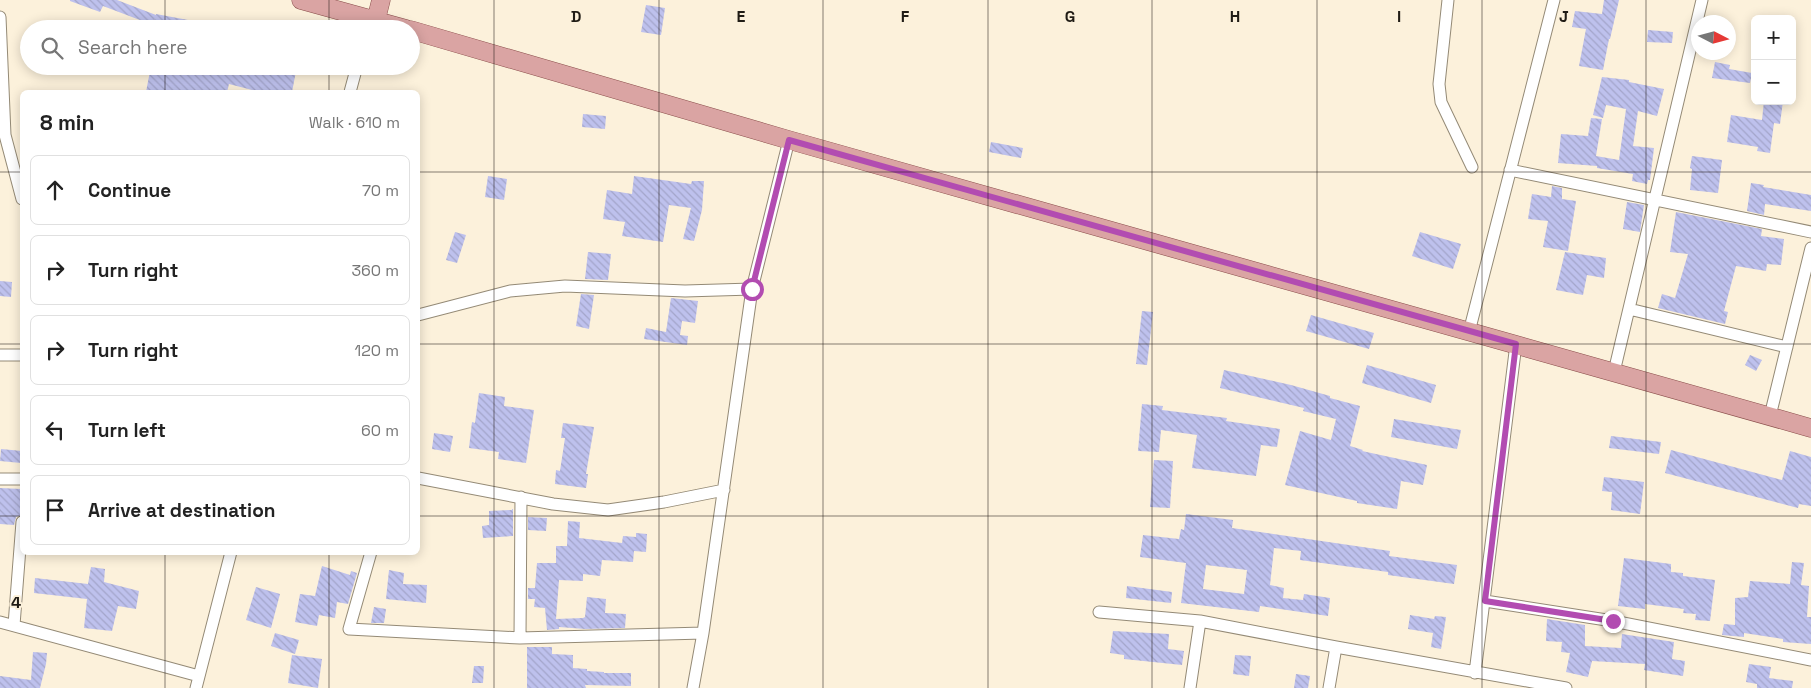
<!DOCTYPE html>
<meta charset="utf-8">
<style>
:root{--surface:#fff;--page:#f2f2f2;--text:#222;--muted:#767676;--line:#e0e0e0}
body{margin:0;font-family:"Space Grotesk",sans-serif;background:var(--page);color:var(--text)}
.controls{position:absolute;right:15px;top:15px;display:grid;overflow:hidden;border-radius:8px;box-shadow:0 2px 12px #0003}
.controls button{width:45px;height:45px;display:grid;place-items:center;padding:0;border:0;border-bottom:1px solid var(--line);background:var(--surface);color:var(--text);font:25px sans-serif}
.compass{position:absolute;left:1691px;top:15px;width:45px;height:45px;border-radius:50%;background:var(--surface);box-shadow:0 2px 12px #0003;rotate:96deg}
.stop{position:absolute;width:15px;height:15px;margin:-11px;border:4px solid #b24cb1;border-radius:50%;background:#fff}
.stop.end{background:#b24cb1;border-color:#fff;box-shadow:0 1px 5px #0008}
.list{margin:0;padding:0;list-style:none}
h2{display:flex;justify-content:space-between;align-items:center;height:65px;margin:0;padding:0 20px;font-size:21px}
h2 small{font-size:16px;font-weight:400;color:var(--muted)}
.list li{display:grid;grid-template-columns:32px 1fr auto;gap:15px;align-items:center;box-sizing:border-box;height:70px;margin:0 10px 10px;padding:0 10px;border:1px solid var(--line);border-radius:8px}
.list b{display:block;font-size:19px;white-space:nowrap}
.list em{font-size:16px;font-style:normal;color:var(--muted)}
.icon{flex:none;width:28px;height:28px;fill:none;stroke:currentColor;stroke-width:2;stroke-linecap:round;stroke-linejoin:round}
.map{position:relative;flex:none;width:1811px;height:688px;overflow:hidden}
.search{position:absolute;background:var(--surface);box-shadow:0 2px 12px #0003;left:20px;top:20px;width:400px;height:55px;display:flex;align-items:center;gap:12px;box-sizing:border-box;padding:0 18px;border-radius:28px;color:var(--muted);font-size:19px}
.panel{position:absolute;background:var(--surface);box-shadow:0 2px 12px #0003;left:20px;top:90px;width:400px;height:465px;border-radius:8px}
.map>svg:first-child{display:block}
.building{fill:url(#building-back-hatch);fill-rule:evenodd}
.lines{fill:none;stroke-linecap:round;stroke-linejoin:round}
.minor-casing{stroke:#948a76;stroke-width:13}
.primary-casing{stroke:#894d4a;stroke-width:19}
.minor{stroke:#fff;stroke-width:11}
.primary{stroke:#daa4a3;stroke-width:18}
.route{stroke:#b24cb1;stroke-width:6}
.grid{fill:none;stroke:#201c15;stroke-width:1;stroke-opacity:0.55}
.grid-label{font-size:16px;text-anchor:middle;font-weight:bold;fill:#201c15;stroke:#fcf1db;stroke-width:4;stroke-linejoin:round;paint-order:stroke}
</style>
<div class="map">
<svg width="1811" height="688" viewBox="0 0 1811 688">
<defs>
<pattern id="building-back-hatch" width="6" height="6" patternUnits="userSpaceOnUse" patternTransform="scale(1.25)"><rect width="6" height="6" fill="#bec1ed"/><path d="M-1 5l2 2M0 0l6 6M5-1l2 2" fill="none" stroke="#a3a5ca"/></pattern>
</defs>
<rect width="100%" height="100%" fill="#fcf1db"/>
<path class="building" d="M70,0H117L156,15V14L204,23L203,29H153L155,18L153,25L103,6L100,12L70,1Z
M1604,0H1619L1610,39H1609L1603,70L1579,66L1586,29L1572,27L1575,11L1602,14Z
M646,5L665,8L661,35L641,32Z
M1648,30L1673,32L1672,43L1647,42Z
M1715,62L1730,65L1729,69L1752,73L1750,83L1712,78Z
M151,66H297L292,92H260L229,84L227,92H146Z
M1602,77L1629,80V82L1664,89L1657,116L1638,111L1633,146L1654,148L1650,180H1648L1647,184L1632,181L1633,174L1597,168V166L1558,163L1561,134L1588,136L1591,118L1602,119L1596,156L1619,160L1626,109L1606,105L1603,118L1593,115Z
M1764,101H1783L1780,124L1774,123L1770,153L1757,151L1758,147L1727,142L1731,115L1762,120Z
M583,114L606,116L605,129L582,127Z
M991,142L1023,148L1021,158L989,152Z
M1692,156L1722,160L1718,193L1690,190L1692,169L1690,168Z
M488,176L507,179L504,200L485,197Z
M634,176L691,184L692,181H704L702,210L694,241L683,239L691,208L669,205L663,242L622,236L625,222L603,219L607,190L632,194Z
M1751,183L1764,185L1763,187L1811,195V211L1765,204L1764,215L1747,211Z
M1552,186L1562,188V199L1576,201L1568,251L1543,247L1548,221L1528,219L1532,194L1551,197Z
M1627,202L1644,205L1640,232L1623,229Z
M1676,212L1762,229L1761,236L1784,239L1781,265L1767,264L1766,271L1736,266L1724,311L1728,312L1725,324L1658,308L1662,294L1675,298L1688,254L1670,252Z
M455,232L466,235L457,263L446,260Z
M1420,232L1461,244L1453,269L1412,256Z
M588,252L611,254L608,280L585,279Z
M1565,252L1606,258L1604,278L1587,275L1583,295L1556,290Z
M0,281L12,282L11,297L0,296Z
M581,294L594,295L589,329L576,326Z
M671,298L698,301L695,323L682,321L680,335L688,336L687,345L644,339L646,328L666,332Z
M1142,311L1153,312L1147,365L1136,364Z
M1311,315L1374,333L1369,349L1306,331Z
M1750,355L1762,360L1756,371L1745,365Z
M1367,365L1436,385L1431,403L1362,383Z
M1224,370L1291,385L1330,396V398L1360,406L1350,446L1363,450L1362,451L1427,465L1423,485L1401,481L1397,509L1357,503V501L1285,485L1300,431L1331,440L1336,419L1303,411L1304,408L1220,388Z
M479,393L505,397L504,406L534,410L526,463L498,459L499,452L469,448L472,422L475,423Z
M1142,404L1163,406L1162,410L1227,418L1226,421L1280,429L1277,447L1261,445L1256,476L1192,468L1197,435L1161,430L1159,452L1138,451Z
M1394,419L1461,430L1457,449L1391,437Z
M563,423L594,427L586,474H588L586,488L555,484L556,470L560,471L565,438H561Z
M434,433L453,436L450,452L432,449Z
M1611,436L1661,442L1659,454L1609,448Z
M1,449L22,451L21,463L0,461Z
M1671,450L1782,480L1790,451L1811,457V506L1799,504L1798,508L1665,473Z
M1154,460L1173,461L1170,508L1150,507Z
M1604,477L1644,482L1640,514L1611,510L1612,492L1602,491Z
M0,488L22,489V515L16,517L14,525L0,524Z
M512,509H513V536L483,538L482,526L489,525V511L512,510Z
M1186,514L1233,520L1232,528L1390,551L1389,556L1457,565L1454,584L1388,575V572L1300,560L1301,551L1274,548L1270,585L1284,588L1283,598L1303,600L1304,594L1330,598L1328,616L1260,606L1259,612L1181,603L1186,563L1140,557L1143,535L1179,539L1181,529L1184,530ZM1206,565L1247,570L1244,594L1203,589Z
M528,517L547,518L546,531L528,530Z
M568,521L580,522L579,538L622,543L623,536L636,537V533L647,534L646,552L634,551L633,562L602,560L600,576L583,574V581L559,580L556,619L583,618L585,617L587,597L606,599L605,613L626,614L625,628L585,629L559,627V629L547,630L545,608L534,607L535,599H528V588H535L537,563H556V546H567Z
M1624,558L1671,564V572L1683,573V576L1715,580L1710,621L1695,620L1696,614L1683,613L1684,609L1645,604V609L1618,606Z
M1792,562L1804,563L1801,585L1809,586L1807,617H1811V644L1783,642V639L1744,633V637L1722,635L1724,624L1735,625V598L1748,597L1750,581L1790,584Z
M322,566L350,575L351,571L357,573L348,604L337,602L335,618L319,615L317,626L295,622L300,594L315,596Z
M91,567L105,569L104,582L139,591L136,609L118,606L112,631L84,628L87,599L34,593L35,578L88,584Z
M389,570L404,573L403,584L427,585L426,603L386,599Z
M1127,586L1172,592L1171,603L1126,598Z
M256,587L280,594L271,628L246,620Z
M374,607L386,609L384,623H371Z
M1410,615L1434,619L1435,616L1446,617L1441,649L1431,647L1433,633L1408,629Z
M1547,619L1585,625V646L1621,648L1622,634L1674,642L1672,659L1685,661L1683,676L1644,670L1645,664L1592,661L1588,677L1566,672L1570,653L1561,652L1562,642L1546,641Z
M1113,631L1169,634L1168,649L1184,651L1182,665L1124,659V655L1110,653Z
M275,633L299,640L295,654L271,646Z
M527,647H552V654L573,655V668L587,669V671L604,672V673H631V686L585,685L586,688H527Z
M33,652L47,653L46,664L40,688H0V676L31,680Z
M292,655L322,659L318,688L288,683Z
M1235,655L1251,656L1249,676L1233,674Z
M1749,664L1771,667L1769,678L1793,681L1792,688H1757V684L1746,682Z
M474,666H484L483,683H472Z
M1296,674L1310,676L1308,688H1294Z"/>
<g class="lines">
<defs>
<path id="minor" d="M1448,0L1439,84L1441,102L1472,167
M0,17L5,135L22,199
M350,92L357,66
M1510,170L1811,232
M1629,309L1787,347
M418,315L510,291L565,286L685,291L752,289
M1469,332L1554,0
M0,355H22
M1614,372L1702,0
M1770,416L1811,248
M418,478L553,504L608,510L664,502L724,490
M0,479H22
M371,552L349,629L520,638L703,633
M1485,601L1613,621L1811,660
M1099,612L1200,621L1336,647L1566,688
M0,622L199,676
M14,625L22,522
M520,638L521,497
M1475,673L1516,344
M196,688L231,552
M693,688L703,633L752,289L789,140
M1190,688L1200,621
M1329,688L1336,647"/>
<path id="primary" d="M301,0L406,29
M376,20L381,0
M411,30L789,140L1811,428"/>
</defs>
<use href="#minor" class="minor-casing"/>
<use href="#primary" class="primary-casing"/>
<use href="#minor" class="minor"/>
<use href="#primary" class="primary"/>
</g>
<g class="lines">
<path class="route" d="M752,289L789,140L1516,344L1485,601L1613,621"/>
</g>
<path class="grid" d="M165,0V29M329,0V29M494,0V688M659,0V688M823,0V688M988,0V688M1152,0V688M1317,0V688M1482,0V688M1646,0V688M165,66V92M329,66V92M0,172H22M418,172H1811M0,344H22M418,344H1811M0,516H22M418,516H1811M165,552V688M329,552V688"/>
<g class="grid-label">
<text x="576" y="22">D</text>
<text x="741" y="22">E</text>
<text x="905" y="22">F</text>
<text x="1070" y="22">G</text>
<text x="1235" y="22">H</text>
<text x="1399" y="22">I</text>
<text x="1564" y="22">J</text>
<text x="16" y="608">4</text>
</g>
</svg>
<div class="controls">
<button>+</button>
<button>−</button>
</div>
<svg class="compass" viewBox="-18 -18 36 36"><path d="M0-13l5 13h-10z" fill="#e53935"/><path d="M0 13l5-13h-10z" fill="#767676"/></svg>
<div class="stop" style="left:752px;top:289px"></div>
<div class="stop end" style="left:1613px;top:621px"></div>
<div class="search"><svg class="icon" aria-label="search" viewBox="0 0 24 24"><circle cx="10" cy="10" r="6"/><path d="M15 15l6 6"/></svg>Search here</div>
<section class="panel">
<h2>8 min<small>Walk · 610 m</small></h2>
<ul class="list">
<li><svg class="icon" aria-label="ahead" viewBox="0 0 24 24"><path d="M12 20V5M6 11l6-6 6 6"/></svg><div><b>Continue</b></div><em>70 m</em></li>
<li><svg class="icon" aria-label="right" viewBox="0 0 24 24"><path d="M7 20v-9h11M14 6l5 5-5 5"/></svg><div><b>Turn right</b></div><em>360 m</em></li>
<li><svg class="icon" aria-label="right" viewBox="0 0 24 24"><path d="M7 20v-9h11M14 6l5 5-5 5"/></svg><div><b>Turn right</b></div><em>120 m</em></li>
<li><svg class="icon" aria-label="left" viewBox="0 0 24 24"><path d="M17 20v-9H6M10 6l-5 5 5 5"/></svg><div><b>Turn left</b></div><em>60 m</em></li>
<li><svg class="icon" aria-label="arrive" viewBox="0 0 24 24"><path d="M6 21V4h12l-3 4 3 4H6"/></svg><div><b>Arrive at destination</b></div></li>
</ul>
</section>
</div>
